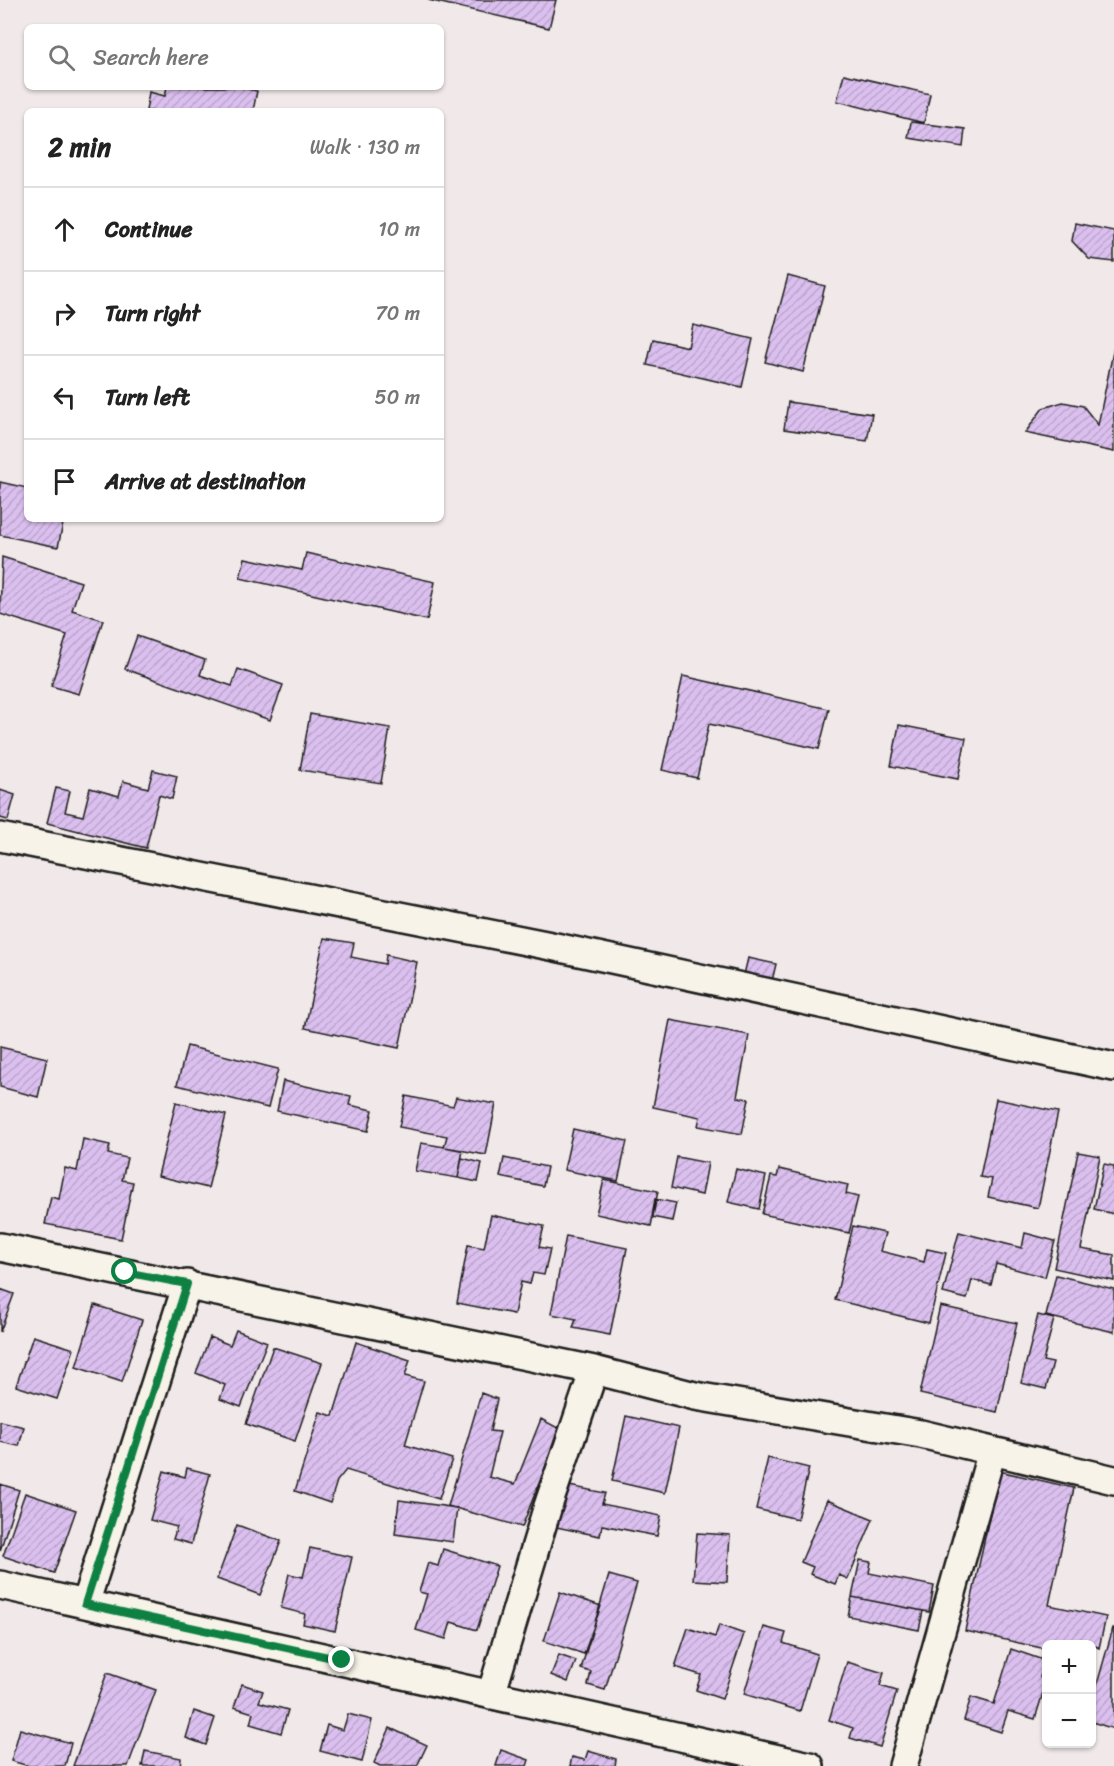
<!DOCTYPE html>
<meta charset="utf-8">
<style>
:root{--surface:#fff;--page:#f2f2f2;--text:#222;--muted:#767676;--line:#e0e0e0}
body{margin:0;font-family:Sriracha,sans-serif;background:var(--page);color:var(--text)}
.controls{position:absolute;right:18px;bottom:18px;display:grid;overflow:hidden;border-radius:9px;box-shadow:0 2px 4px #0004}
.controls button{width:54px;height:54px;display:grid;place-items:center;padding:0;border:0;border-bottom:2px solid var(--line);background:var(--surface);color:var(--text);font:30px sans-serif}
.stop{position:absolute;width:18px;height:18px;margin:-14px;border:4px solid #0b8043;border-radius:50%;background:#fff}
.stop.end{background:#0b8043;border-color:#fff;box-shadow:0 2px 6px #0008}
.list{margin:0;padding:0;list-style:none}
h2{display:flex;justify-content:space-between;align-items:center;height:78px;margin:0;padding:0 24px;font-size:26px}
h2 small{font-size:20px;font-weight:400;color:var(--muted)}
.list li{display:grid;grid-template-columns:39px 1fr auto;gap:18px;align-items:center;box-sizing:border-box;height:84px;padding:0 24px;border-top:2px solid var(--line)}
.list b{display:block;font-size:22px;white-space:nowrap}
.list em{font-size:20px;font-style:normal;color:var(--muted)}
.icon{flex:none;width:33px;height:33px;fill:none;stroke:currentColor;stroke-width:2;stroke-linecap:round;stroke-linejoin:round}
.map{position:relative;flex:none;width:1114px;height:1766px;overflow:hidden}
.search{position:absolute;background:var(--surface);box-shadow:0 2px 4px #0004;left:24px;top:24px;width:420px;height:66px;display:flex;align-items:center;gap:15px;box-sizing:border-box;padding:0 21px;border-radius:9px;color:var(--muted);font-size:22px}
.panel{position:absolute;background:var(--surface);box-shadow:0 2px 4px #0004;left:24px;top:108px;width:420px;height:414px;border-radius:9px}
.map>svg:first-child{display:block}
.building{fill:url(#building-hatch);stroke:#1c1c1c;stroke-width:1.5}
.lines{fill:none;stroke-linecap:round;stroke-linejoin:round}
.street-casing{stroke:#1c1c1c;stroke-width:32}
.street{stroke:#f7f3e8;stroke-width:27}
.route{stroke:#0b8043;stroke-width:8}
</style>
<div class="map">
<svg width="1114" height="1766" viewBox="0 0 1114 1766">
<defs>
<pattern id="building-hatch" width="6" height="6" patternUnits="userSpaceOnUse" patternTransform="scale(1.5)"><rect width="6" height="6" fill="#dbc0ef"/><path d="M-1 1l2-2M0 6l6-6M5 7l2-2" fill="none" stroke="#bba4cc"/></pattern>
</defs>
<rect width="100%" height="100%" fill="#f1e9e9"/>
<filter id="ink" filterUnits="userSpaceOnUse"><feTurbulence type="fractalNoise" baseFrequency=".0167" numOctaves="2"/><feDisplacementMap in="SourceGraphic" scale="12" xChannelSelector="R" yChannelSelector="G"/><feConvolveMatrix kernelMatrix="1 2 1 2 8 2 1 2 1" color-interpolation-filters="sRGB"/></filter>
<g filter="url(#ink)">
<path class="building" d="M428,0H556L549,28Z
M844,74L930,94L924,123L837,101Z
M167,87H238L257,91L253,111H146L149,92L165,96Z
M911,122L965,129L963,147L908,138Z
M1075,223L1114,231V262L1089,259L1072,241Z
M788,276L825,286L803,372L765,362Z
M693,325L753,339L742,387L647,365L653,339L688,347Z
M1114,347V452L1025,433L1043,408L1063,402L1083,406L1098,425Z
M788,402L872,414L867,441L784,429Z
M0,482L27,488V519H64L58,547L0,535Z
M306,553L435,582L427,620L240,578L245,558L302,570Z
M2,557L81,582L72,610L103,620L79,694L51,686L67,635L0,614Z
M137,636L205,660L200,675L232,686L238,669L283,685L270,720L125,669Z
M683,676L829,709L819,749L709,724L697,778L662,770Z
M310,714L390,728L381,783L300,770Z
M899,725L966,738L958,779L891,766Z
M153,770L177,776L172,799L159,795L146,848L47,823L56,788L70,791L65,812L83,816L90,788L119,796L123,781L148,788Z
M0,790L15,795L8,820L0,818Z
M324,938L354,943L351,957L385,964L386,955L417,962L399,1048L305,1028Z
M748,958L776,964L771,985L743,979Z
M670,1020L749,1035L737,1097L749,1099L742,1134L698,1126L700,1117L653,1107Z
M187,1046L278,1069L268,1108L177,1085Z
M0,1047L47,1058L38,1097L0,1087Z
M283,1081L351,1096L349,1105L373,1110L368,1131L277,1111Z
M406,1096L453,1106L456,1097L496,1104L486,1155L444,1147L447,1136L399,1127Z
M996,1099L1058,1112L1038,1208L988,1197L992,1179L980,1177Z
M176,1102L226,1115L208,1188L158,1176Z
M573,1129L627,1141L618,1181L564,1170Z
M83,1139L110,1145L108,1154L127,1158L122,1180L133,1182L121,1239L45,1224L51,1197L59,1199L65,1168L77,1171Z
M421,1143L463,1150L458,1178L415,1171Z
M1078,1152L1100,1156L1081,1249L1114,1255V1281L1054,1268Z
M677,1157L708,1163L702,1195L671,1188Z
M462,1158L482,1163L478,1182L458,1178Z
M504,1158L547,1167L543,1186L500,1177Z
M1104,1164L1114,1166V1214L1094,1209Z
M736,1169L766,1176L759,1209L728,1202Z
M779,1169L848,1185L846,1194L858,1197L849,1233L762,1214L771,1176L777,1177Z
M604,1180L658,1191L651,1226L596,1214Z
M655,1199L676,1203L672,1221L652,1217Z
M491,1215L544,1226L539,1247L550,1249L544,1275L533,1273L530,1284L521,1282L514,1314L457,1303L468,1245L484,1248Z
M853,1226L885,1233L880,1251L924,1262L927,1249L946,1253L929,1323L835,1300Z
M959,1232L1022,1248L1025,1233L1055,1241L1045,1277L996,1264L991,1285L972,1280L967,1299L943,1293Z
M566,1236L627,1248L610,1335L573,1328L576,1319L551,1314Z
M1056,1275L1114,1289V1332L1046,1316Z
M0,1289L14,1294L0,1332Z
M95,1305L142,1320L122,1382L76,1367Z
M940,1306L1017,1323L997,1412L920,1394Z
M1038,1315L1054,1319L1043,1361L1053,1363L1046,1389L1021,1383Z
M236,1330L267,1342L241,1407L220,1399L225,1385L196,1373L210,1337L230,1345Z
M33,1336L74,1349L57,1399L16,1386Z
M356,1342L410,1360L405,1376L424,1381L405,1445L452,1459L439,1499L346,1470L337,1481L330,1503L295,1491L320,1412L333,1416Z
M273,1347L322,1363L295,1441L246,1424Z
M481,1393L497,1399L490,1431L500,1432L489,1477L515,1484L541,1419L560,1429L522,1527L448,1506Z
M626,1416L679,1428L665,1493L612,1481Z
M0,1421L24,1427L19,1446L0,1442Z
M768,1458L809,1468L797,1519L756,1509Z
M187,1468L210,1474L191,1544L173,1539L177,1527L150,1520L164,1471L185,1477Z
M999,1471L1074,1488L1049,1605L1106,1617L1099,1648L1092,1644H1046V1649L965,1631Z
M0,1484L19,1490L0,1551Z
M564,1485L605,1493L602,1504L661,1516L657,1536L602,1525L600,1536L556,1527Z
M25,1493L76,1510L54,1573L3,1556Z
M399,1500L457,1508L453,1542L395,1534Z
M827,1500L873,1519L848,1579L839,1575L835,1584L810,1574L813,1567L801,1562Z
M237,1525L281,1541L260,1595L217,1579Z
M697,1533L730,1535L727,1582L693,1580Z
M310,1548L352,1557L335,1631L303,1624L305,1614L281,1608L289,1574L303,1577Z
M443,1549L497,1566L477,1630L451,1622L446,1639L416,1630L427,1594L419,1592L428,1563L438,1566Z
M860,1560L871,1562L869,1573L934,1586L929,1612L852,1597Z
M609,1575L637,1583L605,1690L588,1685L591,1672L581,1669Z
M560,1592L601,1606L584,1654L544,1641Z
M852,1597L923,1611L919,1630L848,1616Z
M719,1625L744,1634L722,1699L696,1690L701,1675L675,1667L688,1628L715,1637Z
M764,1627L786,1633L783,1643L817,1654L800,1711L744,1694Z
M1113,1628H1114V1729L1092,1722V1702Z
M1011,1649L1046,1661L1040,1677L1046,1683L1035,1719L1008,1711L1001,1732L964,1720L971,1697L994,1704Z
M559,1655L576,1661L568,1682L551,1675Z
M847,1662L884,1673L880,1686L897,1691L880,1747L850,1738L853,1728L829,1720Z
M107,1673L156,1690L128,1766H73Z
M242,1684L263,1691L259,1702L288,1710L281,1733L250,1724L253,1713L234,1707Z
M194,1711L215,1718L206,1745L186,1738Z
M348,1714L372,1720L362,1762L320,1751L327,1725L343,1730Z
M390,1728L427,1745L417,1766H380L374,1763Z
M20,1729L71,1743L65,1766H29L11,1761Z
M501,1750L529,1760L527,1766H496Z
M145,1751L181,1758L180,1766H142Z
M588,1751L616,1759L615,1766H570L572,1757L585,1760Z"/>
<g class="lines">
<defs>
<path id="street" d="M0,837L551,946L1114,1067
M0,1247L594,1370L695,1396L921,1434L1114,1480
M0,1585L810,1766
M85,1604L187,1284
M491,1695L547,1509L594,1370
M903,1766L992,1451"/>
</defs>
<use href="#street" class="street-casing"/>
<use href="#street" class="street"/>
</g>
</g>
<g class="lines" filter="url(#ink)">
<path class="route" d="M125,1272L187,1284L85,1604L342,1660"/>
</g>
</svg>
<div class="controls">
<button>+</button>
<button>−</button>
</div>
<div class="stop" style="left:125px;top:1272px"></div>
<div class="stop end" style="left:342px;top:1660px"></div>
<div class="search"><svg class="icon" aria-label="search" viewBox="0 0 24 24"><circle cx="10" cy="10" r="6"/><path d="M15 15l6 6"/></svg>Search here</div>
<section class="panel">
<h2>2 min<small>Walk · 130 m</small></h2>
<ul class="list">
<li><svg class="icon" aria-label="ahead" viewBox="0 0 24 24"><path d="M12 20V5M6 11l6-6 6 6"/></svg><div><b>Continue</b></div><em>10 m</em></li>
<li><svg class="icon" aria-label="right" viewBox="0 0 24 24"><path d="M7 20v-9h11M14 6l5 5-5 5"/></svg><div><b>Turn right</b></div><em>70 m</em></li>
<li><svg class="icon" aria-label="left" viewBox="0 0 24 24"><path d="M17 20v-9H6M10 6l-5 5 5 5"/></svg><div><b>Turn left</b></div><em>50 m</em></li>
<li><svg class="icon" aria-label="arrive" viewBox="0 0 24 24"><path d="M6 21V4h12l-3 4 3 4H6"/></svg><div><b>Arrive at destination</b></div></li>
</ul>
</section>
</div>
